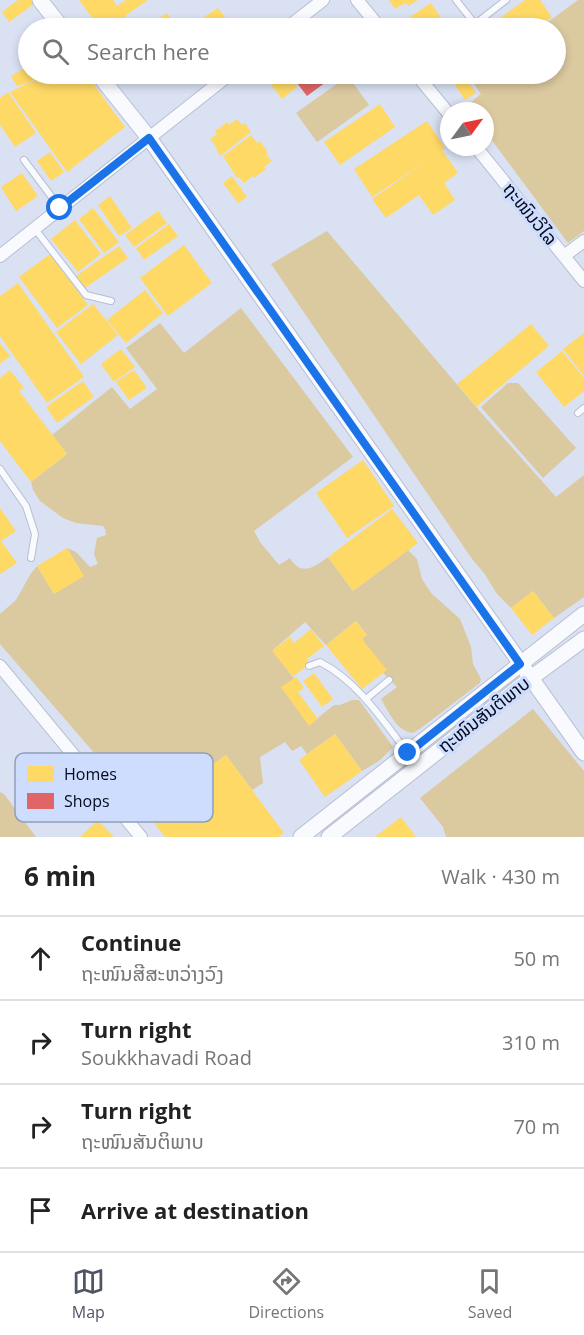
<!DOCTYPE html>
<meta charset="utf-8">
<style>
:root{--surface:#fff;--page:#f6f6f6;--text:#222;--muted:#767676;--line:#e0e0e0;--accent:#4f5567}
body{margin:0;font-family:"Open Sans","Noto Sans Lao",sans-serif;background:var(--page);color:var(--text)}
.compass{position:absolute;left:440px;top:102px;width:54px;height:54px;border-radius:50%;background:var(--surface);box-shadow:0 3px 9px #0003;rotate:57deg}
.stop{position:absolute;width:18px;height:18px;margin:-14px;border:4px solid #1a73e8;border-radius:50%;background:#fff}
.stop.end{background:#1a73e8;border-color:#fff;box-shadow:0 2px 6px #0008}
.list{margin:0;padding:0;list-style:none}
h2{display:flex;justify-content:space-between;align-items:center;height:78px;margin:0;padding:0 24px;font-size:26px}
h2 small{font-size:20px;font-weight:400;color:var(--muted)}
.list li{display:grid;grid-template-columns:39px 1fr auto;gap:18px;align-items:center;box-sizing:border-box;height:84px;padding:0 24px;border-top:2px solid var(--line)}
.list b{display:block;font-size:22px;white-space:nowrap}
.list p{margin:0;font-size:20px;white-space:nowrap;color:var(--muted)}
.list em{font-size:20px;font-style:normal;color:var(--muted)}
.icon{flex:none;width:33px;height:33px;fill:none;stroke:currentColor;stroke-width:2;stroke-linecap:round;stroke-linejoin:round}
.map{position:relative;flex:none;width:584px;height:837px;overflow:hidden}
.search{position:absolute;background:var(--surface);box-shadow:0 3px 9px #0003;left:18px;right:18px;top:18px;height:66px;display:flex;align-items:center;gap:15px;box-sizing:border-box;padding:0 21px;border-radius:33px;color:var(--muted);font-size:22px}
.sheet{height:414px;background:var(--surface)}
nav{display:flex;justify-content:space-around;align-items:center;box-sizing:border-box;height:84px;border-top:2px solid var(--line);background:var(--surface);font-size:16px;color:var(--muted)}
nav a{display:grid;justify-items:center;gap:3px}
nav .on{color:var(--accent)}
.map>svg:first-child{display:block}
.green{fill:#dbc9a0}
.homes{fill:#ffd966}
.shops{fill:#e06666}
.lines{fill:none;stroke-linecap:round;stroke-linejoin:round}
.service-casing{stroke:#b7bfd1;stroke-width:8}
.minor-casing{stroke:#b7bfd1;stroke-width:14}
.tertiary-casing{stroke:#b7bfd1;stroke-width:17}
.service{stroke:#f9fafd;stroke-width:6}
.minor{stroke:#f9fafd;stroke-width:12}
.tertiary{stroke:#f9fafd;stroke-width:15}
.route{stroke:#1a73e8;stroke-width:8}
.labels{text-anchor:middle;stroke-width:6;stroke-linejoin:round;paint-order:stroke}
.street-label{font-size:18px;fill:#040a1c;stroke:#ceddfe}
.key{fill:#ceddfe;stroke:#919eba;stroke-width:1.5}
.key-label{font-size:16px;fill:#040a1c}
</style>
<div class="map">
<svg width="584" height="837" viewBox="0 0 584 837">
<rect width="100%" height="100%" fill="#d9e1f3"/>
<path class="green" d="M578,0H584V231L568,243L485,131V111H470L466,106L481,94L471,80L480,74H556V28H540Z
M348,76L369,105L317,142L296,113Z
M327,231L476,407L556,497L584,475V597L554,618L533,591L511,608L497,594L484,573L472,559L271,264Z
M241,308L353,457L254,531L260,542L279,565L290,558C301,577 315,567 328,557L353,591L408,550L417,559L422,579L431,593L460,619L471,647L473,664L481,679L480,683L421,728L413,733C397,732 389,712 381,699L397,687L383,673L362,639L367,635L356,621L326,645L305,622L273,650L294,679L282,688L309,725L334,705H340L352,700H359L393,747L379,761L362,771L335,734L307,754L301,746L292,751L285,742L260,757L263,783L252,790L226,755L147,814L0,644V614L16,600L30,575L37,566L54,594L83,576L67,548L76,552L90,567L98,564L94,554L97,538L106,535L105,529L103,526L76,523L63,518L40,501L33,490L31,482L67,454L52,435L112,387L130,409L157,389L126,348L160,323L184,353Z
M508,383H518L576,448L543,478L481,407Z
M533,709L584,771V837H446L443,827L420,798Z
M0,792L4,794L36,837H0Z"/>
<path class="homes" d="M18,0H31L34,4L9,22L2,12Z
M79,0H113L117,6L126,0H148L125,16L128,20L117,28H100Z
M389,0H418L408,6L406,3L395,9Z
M525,0H540L552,17L536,28H486Z
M431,3L442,19L428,28H405L401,23Z
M218,8L233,28H212L204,17Z
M167,13L178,28H156L152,23Z
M198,17L205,28H184L183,27Z
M28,66V74H43L26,84L17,86L11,76Z
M48,74H86L125,127L67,172L10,92Z
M146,74H168L154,84Z
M272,74H286L297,87L282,99L266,78Z
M448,74H473L466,78L476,93L465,100Z
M8,92L36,133L15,147L0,125V98Z
M380,104L395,127L340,165L324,142Z
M237,119L242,125L245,123L251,132L220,156L216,149L217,148L210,139L217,134L215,131L227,122L229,125Z
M427,121L445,148L442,150L458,173L444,183L455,200L433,215L419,195L386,218L372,199L427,161L372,197L354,169Z
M251,135L257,143L260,141L268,152L266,154L272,161L264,167L266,169L254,178L253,176L244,183L239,177L237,178L223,156Z
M50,152L64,172L51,181L37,161Z
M22,173L38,196L16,211L1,187Z
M232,176L247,197L238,203L223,183Z
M110,196L132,228L119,236L98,205Z
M93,208L119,242L104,253L79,219Z
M158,211L167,223L134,247L125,235Z
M75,220L101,254L78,272L51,239Z
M169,224L178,236L144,260L136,248Z
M184,245L212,283L168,316L140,278Z
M119,246L128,258L85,288L76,276Z
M50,254L88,305L57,328L19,277Z
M18,283L84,377L47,403L0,336V296Z
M145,290L163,313L126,343L107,320Z
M93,304L118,335L81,364L56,332Z
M531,324L549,346L476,407L457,384Z
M584,333V376L563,349Z
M0,343L10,356L0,364Z
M121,349L135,367L114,382L101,364Z
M562,351L584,378V391L564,407L536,372Z
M10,370L24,388L19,391L67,454L31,482L0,441V378Z
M134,370L147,388L129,400L116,382Z
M83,381L94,397L57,423L46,407Z
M363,460L394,506L347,538L316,493Z
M0,508L16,531L1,541L17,563L0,574Z
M392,509L418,543L353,591L328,557Z
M67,548L84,576L54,594L37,566Z
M533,591L554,618L532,635L511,608Z
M356,621L367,635L362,639L387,670L362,689L326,645Z
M311,629L324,646L307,659L310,663L293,677L272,651L290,637L294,643Z
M314,673L333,699L322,707L303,681Z
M296,677L304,688L298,692L318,719L309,726L281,687Z
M335,734L362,771L325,797L299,760Z
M226,755L284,833L279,837H165L147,814Z
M401,817L416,837H375Z
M98,820L114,837H80Z"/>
<path class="shops" d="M344,18L352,28H331Z
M290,74H337L307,96Z"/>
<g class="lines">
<defs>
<path id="service" d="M456,0L475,24L506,0
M24,160L60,208
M35,229L86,295L111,301
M578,413L584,408
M0,469L26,506L35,534L31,558
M309,666L320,662C357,681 382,719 407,752
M366,699L389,680"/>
<path id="minor" d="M357,0L380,28
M287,28L323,0
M416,74L449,114
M476,147L584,281
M0,256L230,74
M564,256L584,241
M0,666L141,837"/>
<path id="tertiary" d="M40,0L62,28
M98,74L149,138L584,753
M301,837L584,614
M329,837L531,678L584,639"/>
</defs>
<use href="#service" class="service-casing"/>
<use href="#minor" class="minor-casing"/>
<use href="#tertiary" class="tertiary-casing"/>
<use href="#service" class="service"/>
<use href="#minor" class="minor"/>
<use href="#tertiary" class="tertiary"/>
</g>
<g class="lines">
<path class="route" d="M60,208L149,138L520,664L408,753"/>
</g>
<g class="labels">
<g class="street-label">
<text transform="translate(530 214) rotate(51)" y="6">ຖະໜົນວິໄລ</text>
<text transform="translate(484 715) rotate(-38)" y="6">ຖະໜົນສັນຕິພາບ</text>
</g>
</g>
<rect x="15" y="753" width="198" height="69" rx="9" class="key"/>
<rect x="27" y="766" width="27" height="16" fill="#ffd966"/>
<rect x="27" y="793" width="27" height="16" fill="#e06666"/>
<g class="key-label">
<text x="64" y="780">Homes</text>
<text x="64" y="807">Shops</text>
</g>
</svg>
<svg class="compass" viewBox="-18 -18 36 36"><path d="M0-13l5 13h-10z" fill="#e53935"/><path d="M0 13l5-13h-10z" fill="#767676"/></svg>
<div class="stop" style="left:60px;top:208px"></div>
<div class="stop end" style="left:408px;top:753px"></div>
<div class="search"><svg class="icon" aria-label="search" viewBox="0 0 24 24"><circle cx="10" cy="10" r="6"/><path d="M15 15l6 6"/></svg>Search here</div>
</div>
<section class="sheet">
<h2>6 min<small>Walk · 430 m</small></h2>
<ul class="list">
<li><svg class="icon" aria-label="ahead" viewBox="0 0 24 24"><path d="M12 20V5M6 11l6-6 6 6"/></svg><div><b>Continue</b><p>ຖະໜົນສີສະຫວ່າງວົງ</p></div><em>50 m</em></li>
<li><svg class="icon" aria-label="right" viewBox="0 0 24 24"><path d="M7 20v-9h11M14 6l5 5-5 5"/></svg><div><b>Turn right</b><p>Soukkhavadi Road</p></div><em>310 m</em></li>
<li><svg class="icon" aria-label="right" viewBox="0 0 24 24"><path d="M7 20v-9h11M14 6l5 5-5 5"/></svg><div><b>Turn right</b><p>ຖະໜົນສັນຕິພາບ</p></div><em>70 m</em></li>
<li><svg class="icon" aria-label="arrive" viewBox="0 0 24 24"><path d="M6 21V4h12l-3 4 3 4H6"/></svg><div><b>Arrive at destination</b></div></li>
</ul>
</section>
<nav>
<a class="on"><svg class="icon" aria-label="map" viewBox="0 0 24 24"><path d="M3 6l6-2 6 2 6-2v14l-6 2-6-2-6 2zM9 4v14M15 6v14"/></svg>Map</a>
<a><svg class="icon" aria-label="directions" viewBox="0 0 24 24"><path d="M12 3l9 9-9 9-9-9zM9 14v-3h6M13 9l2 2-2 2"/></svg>Directions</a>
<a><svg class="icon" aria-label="saved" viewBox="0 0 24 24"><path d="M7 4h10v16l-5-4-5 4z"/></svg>Saved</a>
</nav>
